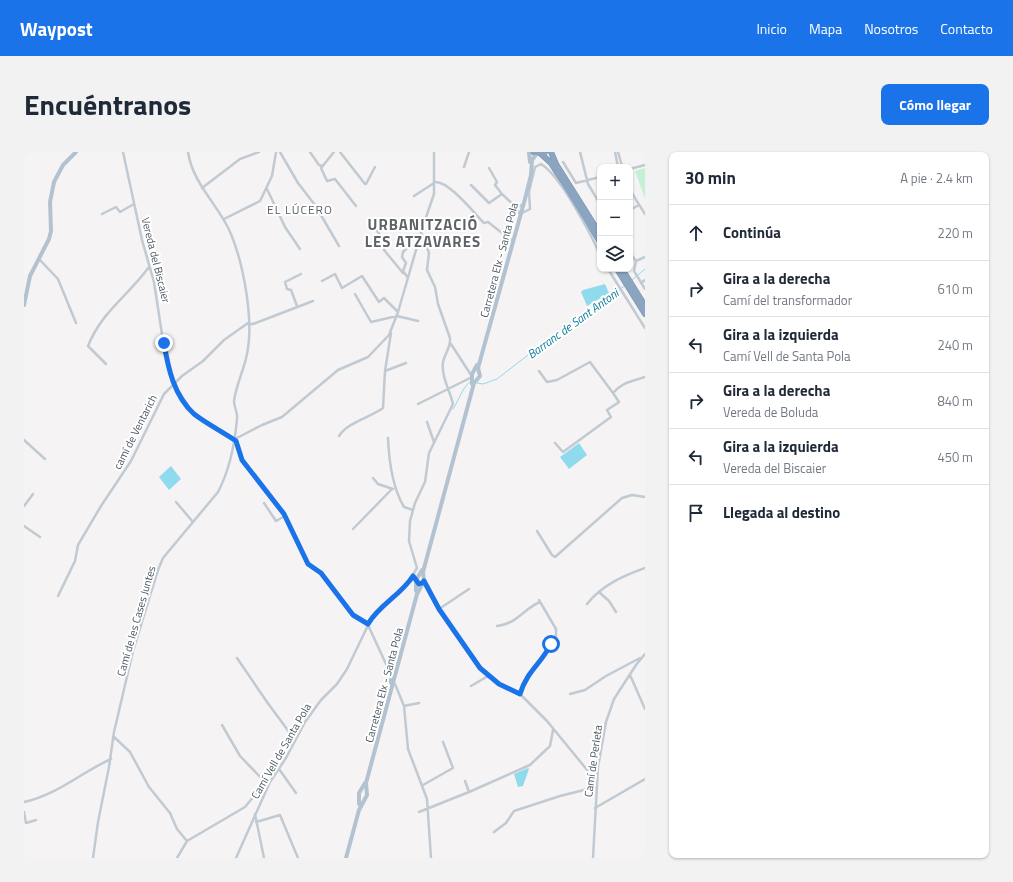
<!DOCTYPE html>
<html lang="es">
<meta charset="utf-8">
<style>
:root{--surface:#fff;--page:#f2f2f3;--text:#1f2937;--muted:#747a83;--line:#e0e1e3;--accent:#1a73e8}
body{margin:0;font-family:"Titillium Web",sans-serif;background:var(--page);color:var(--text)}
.controls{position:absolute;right:12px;top:12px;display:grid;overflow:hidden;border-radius:8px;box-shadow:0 1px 3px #0004}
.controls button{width:36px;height:36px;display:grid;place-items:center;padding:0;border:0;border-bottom:1px solid var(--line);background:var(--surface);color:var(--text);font:20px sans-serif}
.stop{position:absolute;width:12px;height:12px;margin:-9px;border:3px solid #1a73e8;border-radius:50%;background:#fff}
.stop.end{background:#1a73e8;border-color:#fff;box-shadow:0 1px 4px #0008}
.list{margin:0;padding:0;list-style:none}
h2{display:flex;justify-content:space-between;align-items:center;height:52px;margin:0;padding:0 16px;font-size:17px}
h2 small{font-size:13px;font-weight:400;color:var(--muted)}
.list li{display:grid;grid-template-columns:26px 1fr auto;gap:12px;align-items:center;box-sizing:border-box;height:56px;padding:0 16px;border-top:1px solid var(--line)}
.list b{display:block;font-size:15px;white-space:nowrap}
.list p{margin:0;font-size:13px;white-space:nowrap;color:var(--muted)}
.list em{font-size:13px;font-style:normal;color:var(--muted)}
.icon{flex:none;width:22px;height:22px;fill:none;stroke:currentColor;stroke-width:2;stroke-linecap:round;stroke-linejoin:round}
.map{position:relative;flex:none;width:621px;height:706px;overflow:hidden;border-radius:8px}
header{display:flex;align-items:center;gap:24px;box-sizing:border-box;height:56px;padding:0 20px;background:var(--accent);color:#fff}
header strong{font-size:19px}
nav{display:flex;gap:22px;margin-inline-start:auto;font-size:14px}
.intro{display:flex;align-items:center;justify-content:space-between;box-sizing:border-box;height:96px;padding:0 24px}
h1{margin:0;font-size:28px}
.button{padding:10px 18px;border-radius:8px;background:var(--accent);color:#fff;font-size:14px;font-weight:700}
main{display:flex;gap:24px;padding:0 24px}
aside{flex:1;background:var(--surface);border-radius:8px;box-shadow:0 1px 3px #0004}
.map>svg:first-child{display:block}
.green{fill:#c3f1d5}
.water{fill:#90daee}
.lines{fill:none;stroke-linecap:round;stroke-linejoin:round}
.stream{stroke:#90daee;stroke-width:1}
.highway-casing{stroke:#7690ad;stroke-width:6}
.minor{stroke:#c1cad2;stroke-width:2.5}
.major{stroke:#b3c2d1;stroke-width:4}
.highway{stroke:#8ba5c1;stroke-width:5}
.route{stroke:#1a73e8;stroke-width:5}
.labels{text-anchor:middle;stroke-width:4;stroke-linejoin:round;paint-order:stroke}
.street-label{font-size:11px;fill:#4a5661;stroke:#fff}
.neighbourhood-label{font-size:12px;letter-spacing:1px;fill:#5f6368;stroke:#fff}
.water-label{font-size:12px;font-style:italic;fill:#0c7c9b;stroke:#fff}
.district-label{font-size:15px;font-weight:bold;letter-spacing:1px;fill:#5f6368;stroke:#fff}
</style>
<header>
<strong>Waypost</strong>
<nav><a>Inicio</a><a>Mapa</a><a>Nosotros</a><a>Contacto</a></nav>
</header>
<div class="intro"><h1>Encuéntranos</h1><a class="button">Cómo llegar</a></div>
<main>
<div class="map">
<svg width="621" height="706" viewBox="0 0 621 706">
<rect width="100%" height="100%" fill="#f5f3f3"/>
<path class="green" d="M621,16V47L611,19Z"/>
<path class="water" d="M581,132L585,141L563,154L557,140L559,138Z
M555,291L563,303L545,317L536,305Z
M147,314L157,327L145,338L135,325Z
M504,616L505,617L499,634L494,635L490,622Z"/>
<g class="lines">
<path class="stream" d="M608,128L621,117
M453,231L459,232L473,227L557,162L587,145L600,134
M429,257C435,248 438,236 446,230"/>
<defs>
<path id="highway" d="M509,0L516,1L521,0
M527,0L532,12L576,82
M516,1L527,11L576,90
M593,117L621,162
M598,117L621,154"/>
</defs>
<use href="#highway" class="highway-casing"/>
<path class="minor" d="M99,0L118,88L130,130L141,202L148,229L169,261L213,289L218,308L260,362L284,412L297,421L329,463L344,472
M256,0L274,31L291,53L315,94
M286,0L295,13L299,14
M310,0L297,16L303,29L311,27L332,54
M316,0L341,32H342L351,15
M556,0L564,32L576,52
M591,0L594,15
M594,0L598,14
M539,10L552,31L576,25
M440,15L445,0
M465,16L473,30L471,33L478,42L493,56
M606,17L621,13
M411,30C425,29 450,61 460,71L464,70L487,88
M447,33L465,51L478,42
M178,36L216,7L235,0
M243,37L261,75L276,97
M606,38L621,62
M390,44L410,31
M493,56L495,61
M493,56L497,53
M606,58L615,53
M498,61L506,57L505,40L511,15L517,12C536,23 567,82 576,103
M78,62L92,55L96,60L110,52
M200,67L236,49L248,24L252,0
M347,71L363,92L360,98L379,121
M383,96L379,100L378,105L382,111L379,119L384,126
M606,101L612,109
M15,107L34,127L52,171
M612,109L610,119L621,137
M612,109L621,105
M584,117L621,176
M298,129L311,122L318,136L338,124L355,150L360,146L374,160
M617,131L621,128
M331,142L347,170L373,164L394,169
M273,154L267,138L263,137L261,130L277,122
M224,172H229L289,149
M427,192L447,223
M82,212L64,194C78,159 104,144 125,115
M361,219L382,211
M515,219L523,230L533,228L566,210L589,241
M394,252L448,225
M403,270L410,290
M315,284C324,270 345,266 359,256L361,219L367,181
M364,286C365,310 368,335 380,355L389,358
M211,287L238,273L258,265L314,218L344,205L365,183L374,160L399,74L410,42V0
M0,288L21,307
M531,291L539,300L587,265L583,258L595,250L589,241C598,230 609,229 621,225
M349,326L354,332L369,337
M152,350L169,370
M240,351L252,369L261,364
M0,354L9,342
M0,374L16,385
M329,377L368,337
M513,379L528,403L531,405L598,346L608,343L621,345
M400,429L415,457L456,516L475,532L496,542L523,569L573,630
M575,440L585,449L592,460
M34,444L51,409L54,393L77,354L107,309L140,242L158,224L179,209L200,188L224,171
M563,452C578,433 599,424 621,416
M415,457L445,437
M344,473L368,525
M473,474C493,472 499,457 516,450
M213,506L243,550L271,588
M606,523L621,557
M371,532L380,554L384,597L403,647L407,706
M447,534L464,524
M496,542L504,522L523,500L532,484V477L515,448
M546,542L561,538L582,524L616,506
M380,554L395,551
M198,573L216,604L242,631
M89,584L106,600L125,635L146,661L153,677L163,689
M255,617L272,641
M441,629L445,640
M399,633L429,616L419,590
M0,650C31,644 58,620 87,607
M571,656L621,627
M0,660L2,671L12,668
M395,660L445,640L506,613L526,594L529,578
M231,662L240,706
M232,670L256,663L274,706
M470,680L482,671L490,659L536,644L572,635
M69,706L74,670L85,615L90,580L109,499L134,418L139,406L194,340C205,319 211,290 213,267C214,261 210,255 210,249C212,233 220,218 223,202C230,169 220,114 207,82C195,53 169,33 164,0
M153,706L163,689L221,655L239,633L245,630
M212,706L246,630L262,606L281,570L297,548L313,532L323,517L349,463L384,431L393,416L385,389L386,369L391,351L401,330L405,301L429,252C426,239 417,224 419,210C421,201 427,195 426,186L414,152L411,135L403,118L405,101L397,80
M569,706L574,615L582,570L590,547L612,513L621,502"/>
<path class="major" d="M505,0L506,10
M0,153L6,124L25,87L27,79L26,50L30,30L39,13L52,0
M448,232V222L453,213
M392,439V428L398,418
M368,532L366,528L370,525
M335,652V641L341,631
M322,706L335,658L343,643L342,631L393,442L400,429L399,420L450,231L456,224L454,216L501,47L507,23L508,8L513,1"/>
<use href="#highway" class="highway"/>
</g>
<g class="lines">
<path class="route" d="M140,191C144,216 150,244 170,262C183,272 199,280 212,289L218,308L260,362L284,412L297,421L329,463L344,472C355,453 377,443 389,424L395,432L398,431L400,429L415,457L456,516L475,532L496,542C503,519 517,512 527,492"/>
</g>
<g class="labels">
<g class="street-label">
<text transform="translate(132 108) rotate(76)" y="4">Vereda del Biscaier</text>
<text transform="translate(475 108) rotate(-75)" y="4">Carretera Elx - Santa Pola</text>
<text transform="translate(111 280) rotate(-63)" y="4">camí de Ventarich</text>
<text transform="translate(112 469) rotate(-74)" y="4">Camí de les Cases Juntes</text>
<text transform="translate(360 533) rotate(-75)" y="4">Carretera Elx - Santa Pola</text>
<text transform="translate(257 599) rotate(-60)" y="4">Camí Vell de Santa Pola</text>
<text transform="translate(569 609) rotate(-82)" y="4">Camí de Perleta</text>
</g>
<g class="neighbourhood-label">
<text x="276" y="62">EL LÚCERO</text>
</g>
<g class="water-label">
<text transform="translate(549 172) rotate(-36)" y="4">Barranc de Sant Antoni</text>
</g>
<g class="district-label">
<text x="399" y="78">URBANITZACIÓ<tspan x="399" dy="17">LES ATZAVARES</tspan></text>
</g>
</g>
</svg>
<div class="controls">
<button>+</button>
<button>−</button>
<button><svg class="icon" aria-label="layers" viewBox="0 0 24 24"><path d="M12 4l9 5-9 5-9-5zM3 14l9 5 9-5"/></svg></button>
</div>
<div class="stop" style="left:527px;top:492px"></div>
<div class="stop end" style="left:140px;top:191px"></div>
</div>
<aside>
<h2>30 min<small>A pie · 2.4 km</small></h2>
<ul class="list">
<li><svg class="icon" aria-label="ahead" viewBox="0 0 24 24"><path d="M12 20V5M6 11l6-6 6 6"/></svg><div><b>Continúa</b></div><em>220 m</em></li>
<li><svg class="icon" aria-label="right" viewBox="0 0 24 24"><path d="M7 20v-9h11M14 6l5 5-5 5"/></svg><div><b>Gira a la derecha</b><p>Camí del transformador</p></div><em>610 m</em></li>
<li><svg class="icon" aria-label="left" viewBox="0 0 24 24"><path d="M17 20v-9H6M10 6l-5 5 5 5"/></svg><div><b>Gira a la izquierda</b><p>Camí Vell de Santa Pola</p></div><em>240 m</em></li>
<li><svg class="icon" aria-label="right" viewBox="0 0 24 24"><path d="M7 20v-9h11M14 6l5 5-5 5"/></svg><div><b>Gira a la derecha</b><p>Vereda de Boluda</p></div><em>840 m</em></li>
<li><svg class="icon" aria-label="left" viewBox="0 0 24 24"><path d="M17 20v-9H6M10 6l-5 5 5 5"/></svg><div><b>Gira a la izquierda</b><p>Vereda del Biscaier</p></div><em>450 m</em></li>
<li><svg class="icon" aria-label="arrive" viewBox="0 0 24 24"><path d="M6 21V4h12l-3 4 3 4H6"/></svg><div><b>Llegada al destino</b></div></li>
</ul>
</aside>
</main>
